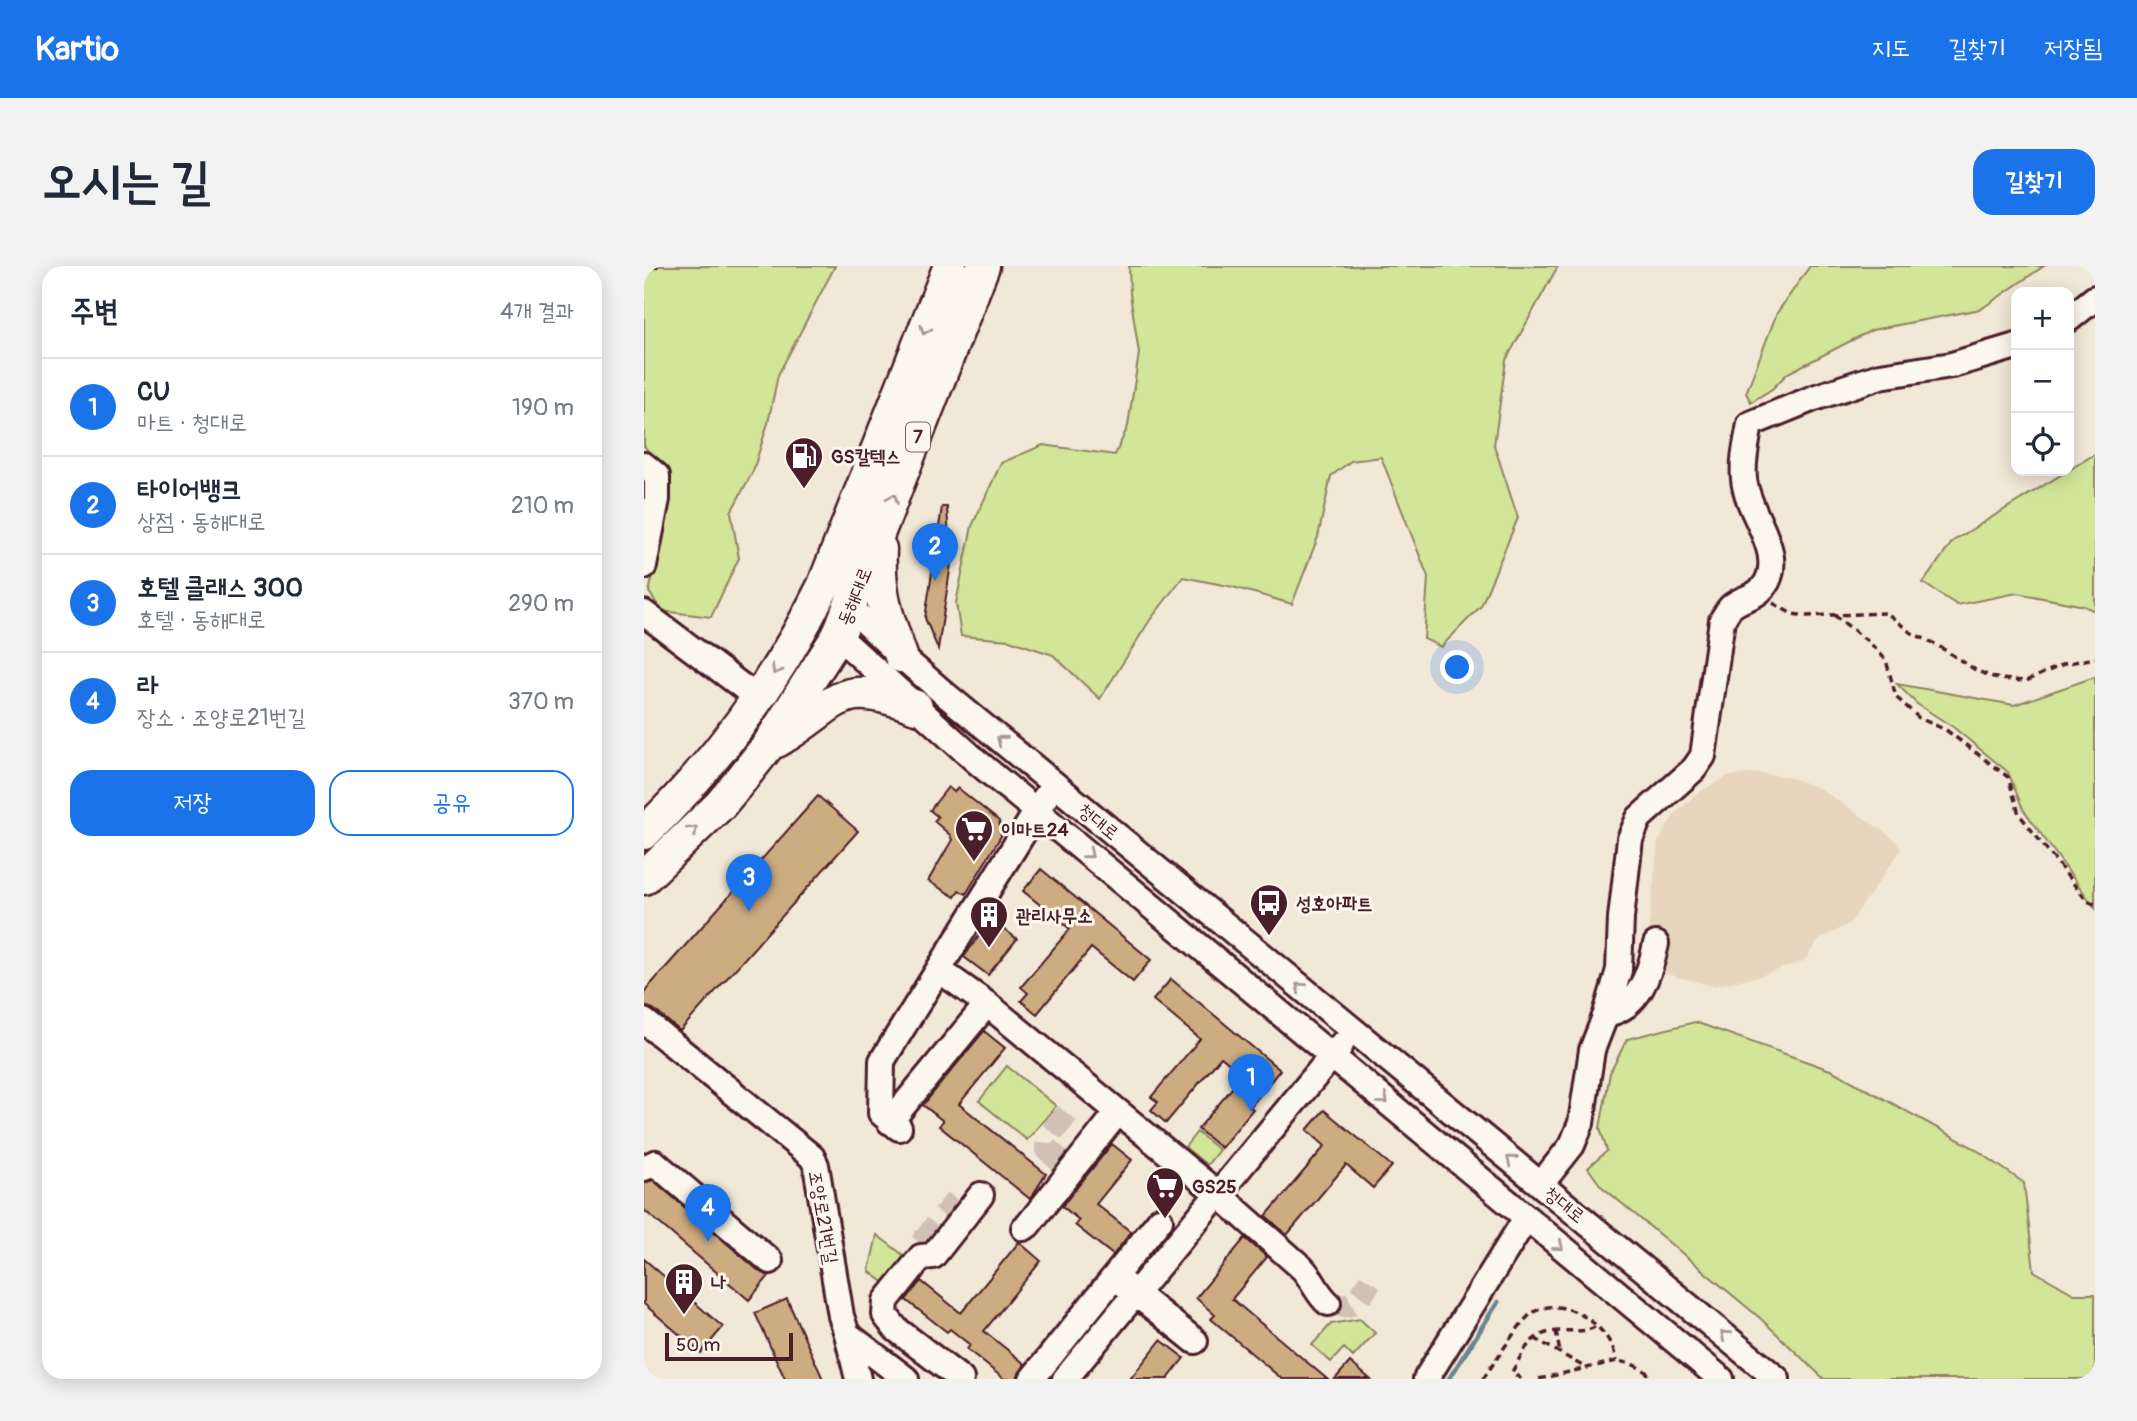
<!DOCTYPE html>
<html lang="ko">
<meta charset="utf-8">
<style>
:root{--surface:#fff;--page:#f2f2f3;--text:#1f2937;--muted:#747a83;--line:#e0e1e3;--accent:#1a73e8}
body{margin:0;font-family:Pangolin,"Poor Story",sans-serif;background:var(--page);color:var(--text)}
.controls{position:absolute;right:21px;top:21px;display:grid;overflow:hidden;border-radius:14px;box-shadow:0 4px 18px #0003}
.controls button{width:63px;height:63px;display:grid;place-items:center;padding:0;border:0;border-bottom:2px solid var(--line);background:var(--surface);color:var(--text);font:35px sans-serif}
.scale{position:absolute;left:21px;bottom:18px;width:128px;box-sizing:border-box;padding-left:7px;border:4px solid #4a1f2b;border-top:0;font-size:19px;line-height:24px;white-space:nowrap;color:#4a1f2b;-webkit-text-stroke:5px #fbf7ec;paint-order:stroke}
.you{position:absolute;left:814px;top:402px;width:24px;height:24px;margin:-18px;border:5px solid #fff;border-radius:50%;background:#1a73e8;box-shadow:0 0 0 10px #1a73e833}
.badge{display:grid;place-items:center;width:46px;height:46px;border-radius:50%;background:var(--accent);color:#fff;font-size:23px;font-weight:700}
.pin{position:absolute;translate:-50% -58px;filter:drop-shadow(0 2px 4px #0008)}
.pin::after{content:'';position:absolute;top:37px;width:24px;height:21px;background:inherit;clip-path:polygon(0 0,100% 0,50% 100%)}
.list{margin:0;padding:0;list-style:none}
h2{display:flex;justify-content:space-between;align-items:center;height:91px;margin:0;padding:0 28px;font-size:30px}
h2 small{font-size:23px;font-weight:400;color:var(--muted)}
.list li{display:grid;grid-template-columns:46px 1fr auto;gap:21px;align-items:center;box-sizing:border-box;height:98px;padding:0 28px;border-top:2px solid var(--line)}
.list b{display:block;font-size:26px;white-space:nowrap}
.list p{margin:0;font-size:23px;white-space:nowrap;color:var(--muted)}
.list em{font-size:23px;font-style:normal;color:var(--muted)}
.actions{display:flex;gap:14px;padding:21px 28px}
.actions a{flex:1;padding:16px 0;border:2px solid var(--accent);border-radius:21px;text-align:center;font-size:24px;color:var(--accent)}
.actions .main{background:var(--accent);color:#fff}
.icon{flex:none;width:38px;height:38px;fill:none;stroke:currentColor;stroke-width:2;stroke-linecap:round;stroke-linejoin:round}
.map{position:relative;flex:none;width:1451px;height:1113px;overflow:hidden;border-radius:21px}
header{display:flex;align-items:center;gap:42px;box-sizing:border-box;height:98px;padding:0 35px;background:var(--accent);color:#fff}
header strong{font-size:33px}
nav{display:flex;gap:38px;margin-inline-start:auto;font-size:24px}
.intro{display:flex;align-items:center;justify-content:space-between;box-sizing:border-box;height:168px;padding:0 42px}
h1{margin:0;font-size:49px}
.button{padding:18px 32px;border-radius:21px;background:var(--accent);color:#fff;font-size:24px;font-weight:700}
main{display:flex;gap:42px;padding:0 42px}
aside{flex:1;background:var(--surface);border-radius:21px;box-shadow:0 4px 18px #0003}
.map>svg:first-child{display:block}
.built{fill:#e7d6bd}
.green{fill:#d3e599;stroke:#8e8262;stroke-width:2}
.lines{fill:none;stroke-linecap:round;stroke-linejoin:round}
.stream{stroke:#678692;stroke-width:5}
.building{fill:#ceac81;stroke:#4a1f2b;stroke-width:2}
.minor-tunnel{stroke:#d0c0b5;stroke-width:24;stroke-dasharray:24 12;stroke-linecap:butt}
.minor-casing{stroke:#4a1f2b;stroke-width:30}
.major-casing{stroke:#4a1f2b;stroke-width:37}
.path{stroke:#4a1f2b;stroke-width:3.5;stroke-dasharray:7 5;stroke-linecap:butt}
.minor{stroke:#fbf7ec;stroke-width:24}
.major{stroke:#fbf7ec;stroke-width:32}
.oneway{stroke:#ab9695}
.labels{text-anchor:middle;stroke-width:6;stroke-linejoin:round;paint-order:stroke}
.shield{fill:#fbf7ec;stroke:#7f6065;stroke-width:2}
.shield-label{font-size:18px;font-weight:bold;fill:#4a1f2b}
.poi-label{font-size:19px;font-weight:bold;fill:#4a1f2b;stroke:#fbf7ec;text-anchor:start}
.street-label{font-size:19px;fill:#4a1f2b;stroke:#fbf7ec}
</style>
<header>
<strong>Kartio</strong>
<nav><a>지도</a><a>길찾기</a><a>저장됨</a></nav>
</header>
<div class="intro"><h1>오시는 길</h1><a class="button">길찾기</a></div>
<main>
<aside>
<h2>주변<small>4개 결과</small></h2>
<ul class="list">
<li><span class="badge">1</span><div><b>CU</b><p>마트 · 청대로</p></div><em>190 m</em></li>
<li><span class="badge">2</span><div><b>타이어뱅크</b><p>상점 · 동해대로</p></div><em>210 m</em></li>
<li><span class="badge">3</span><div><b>호텔 클래스 300</b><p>호텔 · 동해대로</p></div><em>290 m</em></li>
<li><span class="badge">4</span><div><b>라</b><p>장소 · 조양로21번길</p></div><em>370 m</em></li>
</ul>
<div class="actions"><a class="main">저장</a><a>공유</a></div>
</aside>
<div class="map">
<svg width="1451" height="1113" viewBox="0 0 1451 1113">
<rect width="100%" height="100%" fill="#f2e8d7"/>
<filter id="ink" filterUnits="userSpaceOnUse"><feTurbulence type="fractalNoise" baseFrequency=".0143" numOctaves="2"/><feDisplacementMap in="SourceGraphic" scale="14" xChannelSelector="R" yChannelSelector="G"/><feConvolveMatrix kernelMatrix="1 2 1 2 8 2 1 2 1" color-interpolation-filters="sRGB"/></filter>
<g filter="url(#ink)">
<path class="built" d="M1114,507L1145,511L1175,522L1235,562L1252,575L1257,584L1206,657L1175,674L1160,695L1116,710L1068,720L1019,707L1010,715L1002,683L1014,576L1029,550L1051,529L1083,510Z"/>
<path class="green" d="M0,0H191L134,109L124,157L109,205L87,246L95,292L67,351L18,345L5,326L14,289L23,208L0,180Z
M485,0H914L862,94L850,179L874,252L837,340L797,381L780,373L784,311L737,191L707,195L687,210L674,271L648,338L589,321L539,311L506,354L456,433L409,389L365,374L317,370L312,337L328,260L357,197L399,179L471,189L484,160L495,87L486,28Z
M1166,0H1400L1337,43L1228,64L1144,107L1128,123L1107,136L1102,127L1133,47Z
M1451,188V345L1440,340L1373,327L1313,339L1279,317L1309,275Z
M1451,411V642L1379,543L1364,506L1309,461L1273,438L1253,418L1370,439Z
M1051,756L1189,805L1330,882L1380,917L1390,1005L1430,1028H1451V1113H1180L1116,1052L957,920L944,902L963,885L956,862L966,807L983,773Z
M363,800L412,840L383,874L335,835Z
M553,866L575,884L563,899L541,881Z
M233,969L263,992L242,1018L225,1005Z
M716,1053L731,1067L709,1091L700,1082L687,1096L668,1079L687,1058Z"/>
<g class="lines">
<path class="stream" d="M805,1113L854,1036"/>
</g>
<path class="building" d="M298,241H303L306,291H308L294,383L281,352Z
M304,521L310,526L314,522L355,555L357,570L322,628L315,624L311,631L284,615L308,574L306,569L290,555L294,551L286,544Z
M174,530L214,565L36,765L9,743L0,740V726Z
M397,603L507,694L489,716L447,682L393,748L377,735L384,727L377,721L426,663L379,625Z
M347,653L373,673L344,709L320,691Z
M527,713L636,804L606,841L609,843L577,882L554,863L599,809L577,791L522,857L507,844L514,836L507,831L556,773L509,734Z
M340,765L361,782L315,838L402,908L386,933L295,860L299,855L279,839Z
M680,844L748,900L729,922L702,899L643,969L622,950L681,880L663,864Z
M468,878L488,894L452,938L487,966L469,989L431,959L435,954L418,940Z
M9,914L116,1006L125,1010L105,1034L0,944V917Z
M601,972L623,991L588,1033L683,1113H638L567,1053L571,1049L552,1032Z
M375,976L397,995L340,1065L381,1098L372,1113H360L323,1083L326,1079L306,1063L303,1066L262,1034L277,1015L317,1047Z
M0,993L79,1061L57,1087L0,1038Z
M143,1033L179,1113H141L111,1047Z
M517,1074L540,1092L524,1113H486Z
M706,1096L726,1113H691Z"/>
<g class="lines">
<path class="minor-tunnel" d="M416,895L403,883L404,872L428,841
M277,978L313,934
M684,1037C710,1044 714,1035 726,1015"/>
<defs>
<path id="minor" d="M1425,53L1451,32
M0,199L13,210V233L0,300
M206,341L257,390L302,429L1133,1113
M0,347L115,433
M194,370L331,494L1077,1113
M295,704L343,738L574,928L658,1002C668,1012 673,1028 684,1037
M962,748C995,742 1006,707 1012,678
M0,755L168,891L172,899L197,1050L203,1068L262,1113
M246,856L343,738
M255,862L237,847L238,795L402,530
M0,902L11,897L126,995
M897,918L928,879L937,857L948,784L962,748L975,704L977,652L986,573L995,552L1050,503L1059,490L1078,354C1081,350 1084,343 1088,340C1100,330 1113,333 1123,316C1140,284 1103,247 1100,213C1098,194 1103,176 1106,158L1170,132L1236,110L1308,99L1372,80
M380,962L384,959L474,846
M481,1019L551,1075
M203,1068L214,1113
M317,1113L252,1063L241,1049L242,1035L277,991L289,990L337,929
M388,1113L516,954
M421,1113L697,779
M782,1113L882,952"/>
<path id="major" d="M236,283C234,327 242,349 257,390
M133,475C197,438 191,410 272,441
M0,567C75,495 134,412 180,319L306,0
M0,612L76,539L96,515L123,481L194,370L339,0"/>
</defs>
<use href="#minor" class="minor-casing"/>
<use href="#major" class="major-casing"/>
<path class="path" d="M0,8L14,0
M1129,337L1148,348L1162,350L1243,347L1266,366L1293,379L1333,405L1355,413L1382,415L1420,398L1451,392
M1190,349L1226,377L1242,394L1252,431L1275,452L1302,464L1364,511L1375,548L1443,635L1451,638
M912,1065L916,1087
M890,1072L940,1101
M839,1113C849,1099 875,1057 887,1048C913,1029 951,1051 965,1075C969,1081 971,1089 973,1095
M877,1113L868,1106C881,1083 887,1065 918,1065C931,1064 939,1067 951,1061
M895,1113L973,1095C987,1097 999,1101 1009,1113"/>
<use href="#minor" class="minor"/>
<use href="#major" class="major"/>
</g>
<defs><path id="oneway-chevron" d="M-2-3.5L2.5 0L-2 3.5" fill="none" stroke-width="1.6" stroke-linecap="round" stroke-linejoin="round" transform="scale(1.75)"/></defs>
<g class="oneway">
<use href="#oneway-chevron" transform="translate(281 64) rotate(112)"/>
<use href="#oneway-chevron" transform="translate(249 232) rotate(-68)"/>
<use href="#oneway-chevron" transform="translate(132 404) rotate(121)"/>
<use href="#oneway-chevron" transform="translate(357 474) rotate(-141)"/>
<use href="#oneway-chevron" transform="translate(49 564) rotate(-44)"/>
<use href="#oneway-chevron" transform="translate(445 588) rotate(39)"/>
<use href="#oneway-chevron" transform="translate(656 721) rotate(-140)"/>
<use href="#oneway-chevron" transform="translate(740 834) rotate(40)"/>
<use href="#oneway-chevron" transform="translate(867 894) rotate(-141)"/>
<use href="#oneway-chevron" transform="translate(915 980) rotate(40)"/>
<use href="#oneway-chevron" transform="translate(1081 1069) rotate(-140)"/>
</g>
</g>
<defs>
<symbol id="fuel-pin" viewBox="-11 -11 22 30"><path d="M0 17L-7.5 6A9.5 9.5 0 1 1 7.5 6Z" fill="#4a1f2b" stroke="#fbf7ec"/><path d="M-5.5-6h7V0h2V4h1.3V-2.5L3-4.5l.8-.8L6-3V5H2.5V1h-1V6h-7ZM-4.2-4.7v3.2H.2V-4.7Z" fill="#fff"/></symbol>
<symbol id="supermarket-pin" viewBox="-11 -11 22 30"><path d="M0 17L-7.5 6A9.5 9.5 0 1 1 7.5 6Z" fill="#4a1f2b" stroke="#fbf7ec"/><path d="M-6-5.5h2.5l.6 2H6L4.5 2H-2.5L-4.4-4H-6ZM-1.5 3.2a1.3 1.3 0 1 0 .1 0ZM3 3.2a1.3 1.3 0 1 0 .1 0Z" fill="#fff"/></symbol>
<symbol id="bus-pin" viewBox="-11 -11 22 30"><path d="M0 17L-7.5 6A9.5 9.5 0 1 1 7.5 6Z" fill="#4a1f2b" stroke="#fbf7ec"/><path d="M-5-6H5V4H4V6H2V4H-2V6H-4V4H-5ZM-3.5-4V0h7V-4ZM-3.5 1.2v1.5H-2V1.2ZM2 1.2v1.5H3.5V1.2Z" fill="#fff"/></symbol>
<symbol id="building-pin" viewBox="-11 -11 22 30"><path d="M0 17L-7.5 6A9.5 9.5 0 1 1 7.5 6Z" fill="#4a1f2b" stroke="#fbf7ec"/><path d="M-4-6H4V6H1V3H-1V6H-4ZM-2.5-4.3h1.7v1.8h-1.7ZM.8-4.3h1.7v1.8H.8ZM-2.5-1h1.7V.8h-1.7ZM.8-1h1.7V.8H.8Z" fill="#fff"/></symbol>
</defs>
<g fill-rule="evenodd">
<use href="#fuel-pin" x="138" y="168" width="44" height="60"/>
<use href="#supermarket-pin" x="308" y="541" width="44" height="60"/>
<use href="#bus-pin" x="603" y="615" width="44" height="60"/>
<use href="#building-pin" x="323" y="627" width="44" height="60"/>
<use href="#supermarket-pin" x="499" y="898" width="44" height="60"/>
<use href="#building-pin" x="18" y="994" width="44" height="60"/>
</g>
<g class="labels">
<rect class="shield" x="262" y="156.5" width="24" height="29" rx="5"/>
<g class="shield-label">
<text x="274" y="177">7</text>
</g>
<g class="poi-label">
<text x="187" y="197">GS칼텍스</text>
<text x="357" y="570">이마트24</text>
<text x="652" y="644">성호아파트</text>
<text x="372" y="656">관리사무소</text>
<text x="548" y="927">GS25</text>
<text x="67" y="1023">나</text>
</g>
<g class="street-label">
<text transform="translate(210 330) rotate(-68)" y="7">동해대로</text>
<text transform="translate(455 555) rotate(39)" y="7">청대로</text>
<text transform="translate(921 938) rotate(39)" y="7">청대로</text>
<text transform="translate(180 951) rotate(80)" y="7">조양로21번길</text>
</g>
</g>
</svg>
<div class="controls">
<button>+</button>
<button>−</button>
<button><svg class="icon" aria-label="locate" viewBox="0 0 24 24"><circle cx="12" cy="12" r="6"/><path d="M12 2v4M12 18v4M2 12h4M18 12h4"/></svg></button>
</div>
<div class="scale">50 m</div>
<div class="you"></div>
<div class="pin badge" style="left:607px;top:846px">1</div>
<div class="pin badge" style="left:291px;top:315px">2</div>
<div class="pin badge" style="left:105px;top:646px">3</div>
<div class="pin badge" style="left:64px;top:976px">4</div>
</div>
</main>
